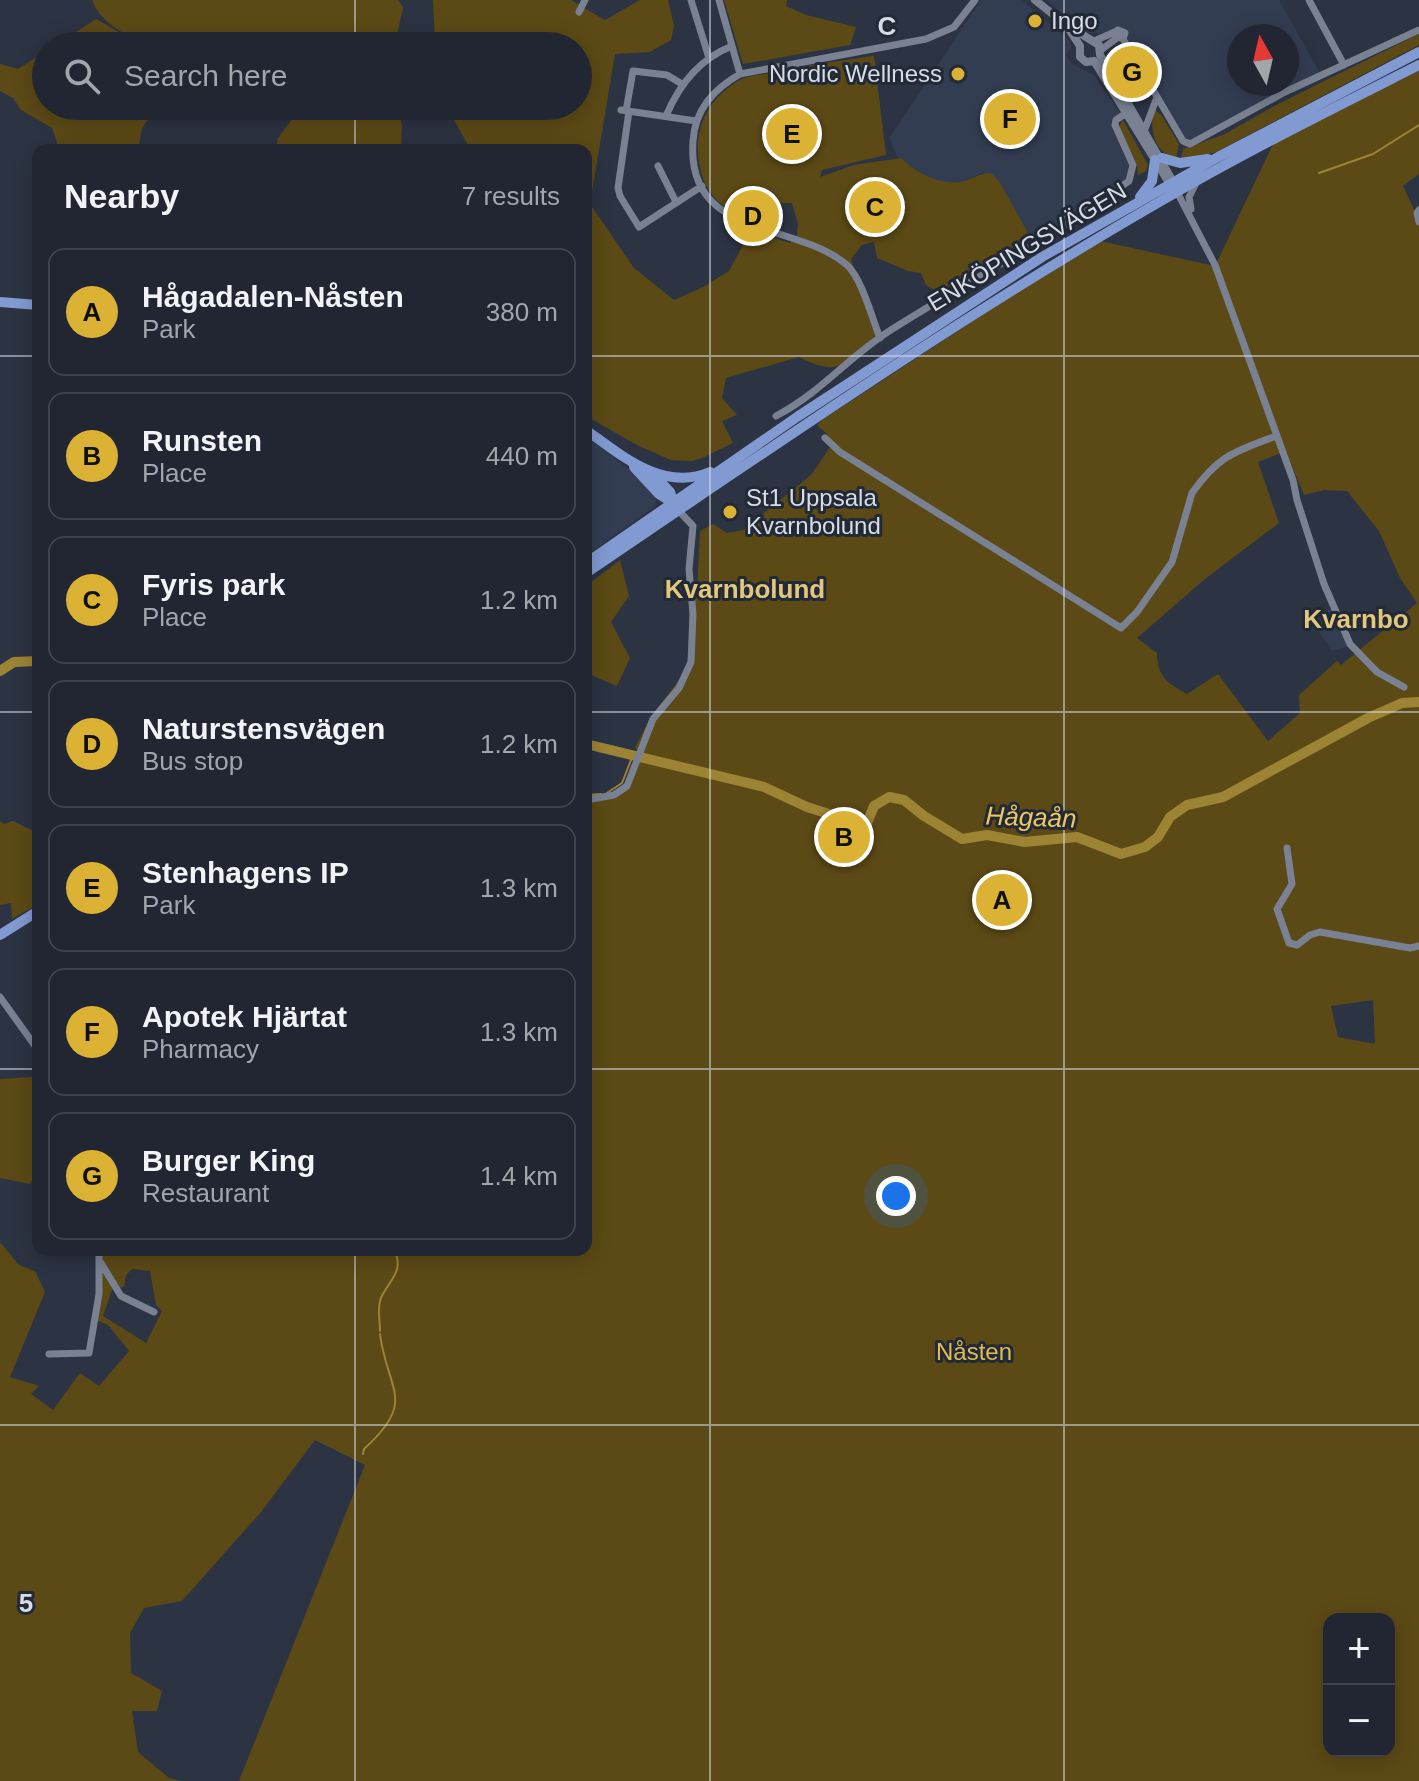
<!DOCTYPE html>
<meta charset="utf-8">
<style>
:root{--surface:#212632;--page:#292e3a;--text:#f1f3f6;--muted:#a2a5ac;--line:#3e434d;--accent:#dbb233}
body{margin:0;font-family:Helvetica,sans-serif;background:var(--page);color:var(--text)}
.controls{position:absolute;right:24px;bottom:24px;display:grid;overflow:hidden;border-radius:16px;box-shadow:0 4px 20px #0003}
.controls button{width:72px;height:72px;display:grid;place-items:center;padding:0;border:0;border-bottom:2px solid var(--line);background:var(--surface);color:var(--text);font:40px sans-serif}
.compass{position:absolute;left:1227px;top:24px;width:72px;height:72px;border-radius:50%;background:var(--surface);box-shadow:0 4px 20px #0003;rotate:352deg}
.you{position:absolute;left:896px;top:1196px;width:28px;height:28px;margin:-20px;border:6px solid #fff;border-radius:50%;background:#1a73e8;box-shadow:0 0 0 12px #1a73e833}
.badge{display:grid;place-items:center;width:52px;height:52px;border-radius:50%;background:var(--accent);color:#111;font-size:26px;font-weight:700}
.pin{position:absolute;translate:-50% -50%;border:4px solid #fff;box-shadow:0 2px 8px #0006}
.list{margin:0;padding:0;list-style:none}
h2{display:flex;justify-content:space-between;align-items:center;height:104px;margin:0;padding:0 32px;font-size:34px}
h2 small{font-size:26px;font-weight:400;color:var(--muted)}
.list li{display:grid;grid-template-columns:52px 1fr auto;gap:24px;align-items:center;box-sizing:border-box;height:128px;margin:0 16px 16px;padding:0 16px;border:2px solid var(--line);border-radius:16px}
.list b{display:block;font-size:30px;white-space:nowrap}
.list p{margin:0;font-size:26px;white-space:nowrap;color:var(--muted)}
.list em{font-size:26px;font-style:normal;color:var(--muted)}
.icon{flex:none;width:44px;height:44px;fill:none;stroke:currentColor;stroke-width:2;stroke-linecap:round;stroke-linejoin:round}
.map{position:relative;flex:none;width:1419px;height:1781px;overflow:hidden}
.search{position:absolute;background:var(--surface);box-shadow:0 4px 20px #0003;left:32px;top:32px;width:560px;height:88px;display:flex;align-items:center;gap:20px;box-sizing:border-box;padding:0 28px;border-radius:44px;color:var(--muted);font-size:30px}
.panel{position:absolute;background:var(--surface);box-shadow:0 4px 20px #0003;left:32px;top:144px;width:560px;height:1112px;border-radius:16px}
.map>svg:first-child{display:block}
.built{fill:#333d52;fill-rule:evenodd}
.green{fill:#5c4a16;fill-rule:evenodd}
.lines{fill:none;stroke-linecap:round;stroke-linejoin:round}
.stream{stroke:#9d8334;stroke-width:2}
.river{stroke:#9d8334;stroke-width:10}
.minor{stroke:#798192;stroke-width:7}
.tertiary{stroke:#798192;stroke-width:8}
.primary{stroke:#819ad2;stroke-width:10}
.grid{fill:none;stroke:#d7dce5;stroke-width:2;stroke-opacity:0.55}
.poi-dot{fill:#dbb233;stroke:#222937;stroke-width:3}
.labels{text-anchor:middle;stroke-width:6;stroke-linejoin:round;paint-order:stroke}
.poi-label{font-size:24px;fill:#d7dce5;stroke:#222937;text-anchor:start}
.street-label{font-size:24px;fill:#d7dce5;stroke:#222937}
.park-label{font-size:24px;fill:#e1bc50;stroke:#222937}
.neighbourhood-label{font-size:26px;font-weight:bold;fill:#e3c77c;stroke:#222937}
.water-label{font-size:26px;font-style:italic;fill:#eec85d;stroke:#222937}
.grid-label{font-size:26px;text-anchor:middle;font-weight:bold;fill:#d7dce5;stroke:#222937;stroke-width:6;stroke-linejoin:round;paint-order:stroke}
</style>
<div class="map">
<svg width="1419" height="1781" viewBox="0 0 1419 1781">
<rect width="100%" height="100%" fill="#2c3342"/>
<path class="built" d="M981,0H1022L1070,41L1071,48L1066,55L1072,64L1094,75L1122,115L1117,120L1131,157L1132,176L1034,243L999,181L982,173L944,190L919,195L893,148L890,137Z
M1046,0H1279L1321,75L1186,143L1124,39L1110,43L1104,33H1086ZM1239,36H1287V84H1239Z
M586,435L642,480L655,496L656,502L654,507L586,556Z
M1333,608L1349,646L1332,651L1307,615L1310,613L1315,621L1326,615L1325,611Z"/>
<path class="green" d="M92,0H398L403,7L398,31L402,46H143C123,31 101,24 92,0Z
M433,0H571L605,20L640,0H668L674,26L671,40L650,52L615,54L590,204L634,268L674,300L703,287L729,271L751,230L790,243L797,236L798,224L792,203H760L738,214C715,204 703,187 699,163C693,128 709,97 740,80C748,76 760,75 770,73C804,65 839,61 874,56L886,155L822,170L820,177L854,165L901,158C915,172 939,185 960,182C972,180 979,173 991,173L999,181L1031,238L941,294L926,285L921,273L908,271L877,258L874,242L862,245L851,259L876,335C845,364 841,378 799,357L726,378L722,398L737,415L722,421L733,443L702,458L692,461L671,460L639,446L586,416V150H471L446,106H578V46H435Z
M724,0H787L786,6L806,15L856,27L850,45L743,64Z
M96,19L122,34L136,46H54Z
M1419,34V45L1216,152L1180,161L1183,149L1225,134L1274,106Z
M46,51V106H142L149,118L142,128L138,150H56L57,142L52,128L21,110L13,98L0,91V64L18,69Z
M1419,69V174L1403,186L1419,220V1781H239L365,1465L315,1440L261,1512L182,1601L144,1608L130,1633L131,1673L162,1691L157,1711H132L138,1752L169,1778L181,1781H0V1242L19,1265L35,1271L45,1292L10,1377L39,1386L31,1394L53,1410L80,1373L99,1386L129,1351L108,1325L96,1320L100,1250H586V799L611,794L627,785L637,750L635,748L650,718L685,672L689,654V592H697L700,531L713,524L727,533L743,530L811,475L831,446L827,434L817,425L822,420L1039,278L1100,241L1215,266L1274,142ZM1286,451L1304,495L1324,490L1347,491L1379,531L1400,578L1417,603L1341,665L1337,661L1299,695L1300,713L1268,741L1218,674L1187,694C1168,683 1157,677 1157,653L1137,638L1205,579L1279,523L1258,462ZM1373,1000L1375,1044L1338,1037L1331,1006ZM132,1269L150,1271L156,1305L162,1311L146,1343L103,1316L112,1290L124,1287L126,1275ZM1329,1619H1389V1751H1329Z
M302,106H398L402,125L401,150H275L278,138Z
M1154,109L1162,116L1179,144L1176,159C1154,153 1149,128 1154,109Z
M1123,120L1148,165L1146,171L1138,175C1138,156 1124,144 1119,126Z
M620,560L629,596L611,622L630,658L617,686L586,673V586Z
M0,821L4,824L13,821L38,833V904L12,919L11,903L0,905Z
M32,1077L38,1083V1171L30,1184L0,1178V1079Z"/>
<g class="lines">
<path class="stream" d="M1319,173L1373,154L1419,125
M607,793L622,783L633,755
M586,795L601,794
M380,1331C380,1321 377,1307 381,1298C389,1280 405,1271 394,1250
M363,1454L364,1449C418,1400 387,1391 380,1334"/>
<path class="river" d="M0,671L14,662L38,661
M586,744L764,787L807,807L851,821L867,823L874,806L889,797L904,800L924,816L962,839L987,835L1025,842L1077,837L1121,854L1145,847L1158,837L1170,817L1187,805L1223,797L1368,718L1402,703L1419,702"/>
<path class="minor" d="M691,0L709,58
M719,0L740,74
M1309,0L1344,65
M579,12L585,0
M1123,39L1125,33L1118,30L1116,36L1123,39L1183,141L1190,144L1285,92L1419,30
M1094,41L1117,31
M1101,50L1117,38
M621,110L696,121
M626,111L633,71L667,75L682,84
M629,111L618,188L620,196L639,227L702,186
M666,116C679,85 699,59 732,46
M1145,129L1157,97
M658,166L676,202
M1177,192L1215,265L1293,480L1297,500L1324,584L1350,644L1377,672L1404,687
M1191,209L1189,197L1196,183
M1419,210L1417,213L1419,222
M880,338C872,318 862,279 847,265C794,220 686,240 693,141C695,109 714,89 740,74L926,39L954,27L975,0
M776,416C822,392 851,354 894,328C972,279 1055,236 1129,181L1133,165L1115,125L1116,120L1131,110
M825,438L840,452L1121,628L1137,612L1172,562L1192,493C1219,455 1234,452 1276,436
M586,800L614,795L627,786L653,719L679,688L691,662L693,614L689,569L693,526L679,511
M1287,848L1292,884L1277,909L1289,943L1297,945L1310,935L1320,932L1410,948L1419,946
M0,997L38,1050
M101,1263L121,1296L154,1312
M49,1354L89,1353L99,1294V1250"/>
<path class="tertiary" d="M1035,0L1065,24L1099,45L1100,55L1175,185
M1069,29L1080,46V57L1086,62L1094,61
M1094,61L1171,186"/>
<path class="primary" d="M1162,158L1180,163L1208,159
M1140,197L1152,181L1155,160
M0,302L38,305
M586,430C622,456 663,492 710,472
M634,467L659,494L673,503
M653,474L670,492L675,506
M586,563L797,417L1042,257L1218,157L1419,52
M586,573C775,445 963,315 1161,201C1245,152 1332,109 1419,65
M0,935L38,911"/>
</g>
<path class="grid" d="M355,0V46M710,0V1781M1064,0V1781M355,106V150M0,356H38M586,356H1419M0,712H38M586,712H1419M0,1069H38M586,1069H1419M355,1250V1781M0,1425H1419"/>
<g class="poi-dot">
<circle cx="1035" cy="21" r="8"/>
<circle cx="958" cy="74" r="8"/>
<circle cx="730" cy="512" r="8"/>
</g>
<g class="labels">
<g class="poi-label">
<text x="1051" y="29">Ingo</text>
<text x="942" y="82" text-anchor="end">Nordic Wellness</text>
<text x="746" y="506">St1 Uppsala<tspan x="746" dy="28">Kvarnbolund</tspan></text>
</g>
<g class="street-label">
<text transform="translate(1027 247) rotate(-31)" y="8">ENKÖPINGSVÄGEN</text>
</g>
<g class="park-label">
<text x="974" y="1360">Nåsten</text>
</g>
<g class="neighbourhood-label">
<text x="745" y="598">Kvarnbolund</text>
<text x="1356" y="628">Kvarnbo</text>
</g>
<g class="water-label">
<text transform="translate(1031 817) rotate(2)" y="9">Hågaån</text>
</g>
</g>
<g class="grid-label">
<text x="887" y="35">C</text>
<text x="26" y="1612">5</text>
</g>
</svg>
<div class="controls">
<button>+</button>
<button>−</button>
</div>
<svg class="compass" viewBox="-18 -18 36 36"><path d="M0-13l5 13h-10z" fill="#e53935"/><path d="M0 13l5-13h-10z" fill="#a2a5ac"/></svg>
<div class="you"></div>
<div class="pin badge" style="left:1002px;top:900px">A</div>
<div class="pin badge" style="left:844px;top:837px">B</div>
<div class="pin badge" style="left:875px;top:207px">C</div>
<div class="pin badge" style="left:753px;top:216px">D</div>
<div class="pin badge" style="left:792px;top:134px">E</div>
<div class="pin badge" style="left:1010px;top:119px">F</div>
<div class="pin badge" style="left:1132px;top:72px">G</div>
<div class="search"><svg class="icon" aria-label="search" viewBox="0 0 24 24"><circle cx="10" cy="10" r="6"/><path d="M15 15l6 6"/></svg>Search here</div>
<section class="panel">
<h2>Nearby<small>7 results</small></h2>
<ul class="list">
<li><span class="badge">A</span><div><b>Hågadalen-Nåsten</b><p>Park</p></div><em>380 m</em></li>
<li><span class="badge">B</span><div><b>Runsten</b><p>Place</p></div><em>440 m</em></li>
<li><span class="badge">C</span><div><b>Fyris park</b><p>Place</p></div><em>1.2 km</em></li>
<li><span class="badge">D</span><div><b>Naturstensvägen</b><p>Bus stop</p></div><em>1.2 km</em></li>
<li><span class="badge">E</span><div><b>Stenhagens IP</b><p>Park</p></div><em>1.3 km</em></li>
<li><span class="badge">F</span><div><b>Apotek Hjärtat</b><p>Pharmacy</p></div><em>1.3 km</em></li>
<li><span class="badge">G</span><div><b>Burger King</b><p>Restaurant</p></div><em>1.4 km</em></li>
</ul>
</section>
</div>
